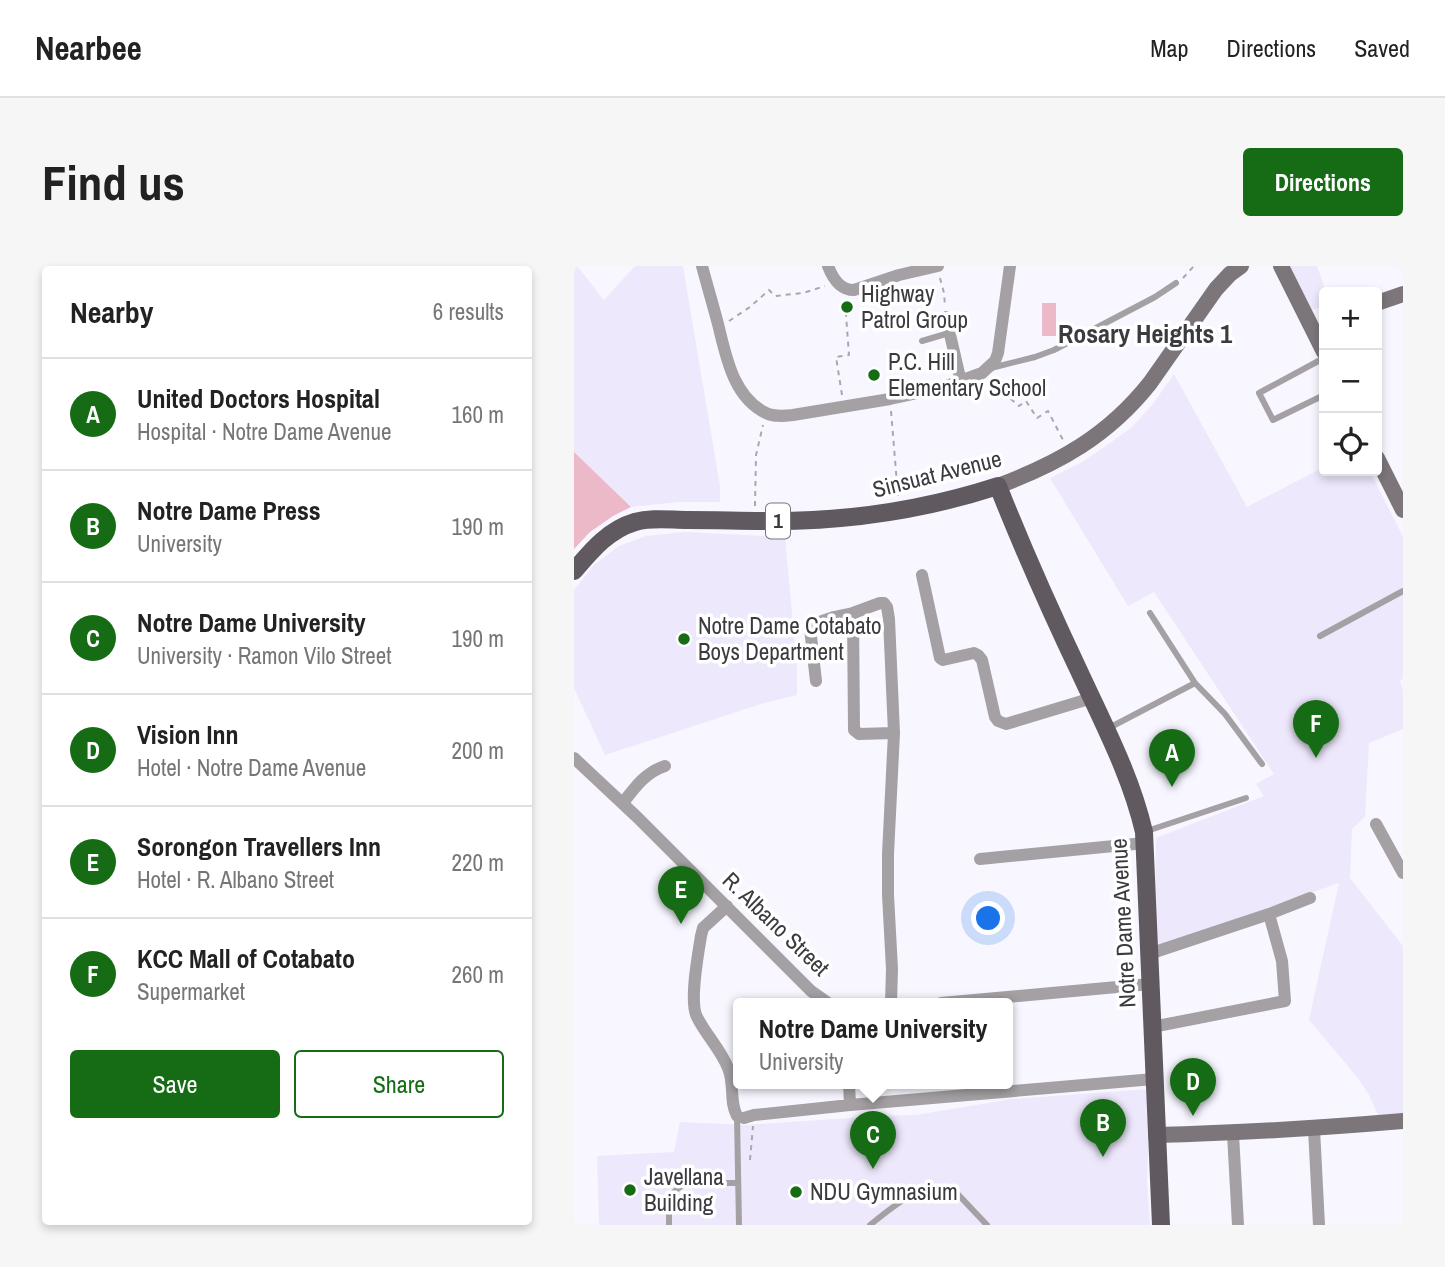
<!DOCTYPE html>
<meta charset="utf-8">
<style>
:root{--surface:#fff;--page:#f6f6f6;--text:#222;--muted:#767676;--line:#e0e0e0;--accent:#156c15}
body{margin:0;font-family:"Archivo Narrow",sans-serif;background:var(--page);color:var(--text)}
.controls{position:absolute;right:21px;top:21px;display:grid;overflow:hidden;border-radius:7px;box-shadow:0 4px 10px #0003}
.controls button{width:63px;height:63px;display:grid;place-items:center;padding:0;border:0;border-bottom:2px solid var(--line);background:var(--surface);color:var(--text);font:35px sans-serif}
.you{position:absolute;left:415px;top:653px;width:24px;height:24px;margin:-18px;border:5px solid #fff;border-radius:50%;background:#1a73e8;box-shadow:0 0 0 10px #1a73e833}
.badge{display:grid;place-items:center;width:46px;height:46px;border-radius:50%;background:var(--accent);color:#fff;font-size:23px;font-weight:700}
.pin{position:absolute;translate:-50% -58px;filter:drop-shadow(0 2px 4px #0008)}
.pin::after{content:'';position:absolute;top:37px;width:24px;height:21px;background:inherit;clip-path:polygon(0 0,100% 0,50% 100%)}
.popup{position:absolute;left:159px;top:732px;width:280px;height:91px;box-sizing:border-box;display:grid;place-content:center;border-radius:7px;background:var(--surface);filter:drop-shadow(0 2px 5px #0005);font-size:23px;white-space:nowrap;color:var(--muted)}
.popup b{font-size:26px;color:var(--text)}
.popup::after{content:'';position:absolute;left:50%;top:100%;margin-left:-14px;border:14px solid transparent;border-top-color:var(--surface)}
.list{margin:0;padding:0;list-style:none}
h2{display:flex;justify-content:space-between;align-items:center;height:91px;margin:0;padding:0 28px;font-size:30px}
h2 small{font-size:23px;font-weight:400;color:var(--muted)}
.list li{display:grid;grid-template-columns:46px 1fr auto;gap:21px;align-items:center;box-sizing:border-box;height:112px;padding:0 28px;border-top:2px solid var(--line)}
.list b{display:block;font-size:26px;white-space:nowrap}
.list p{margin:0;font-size:23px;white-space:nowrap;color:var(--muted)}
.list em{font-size:23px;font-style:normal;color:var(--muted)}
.actions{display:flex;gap:14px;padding:21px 28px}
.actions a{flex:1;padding:16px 0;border:2px solid var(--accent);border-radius:7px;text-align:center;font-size:24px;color:var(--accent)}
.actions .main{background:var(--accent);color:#fff}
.icon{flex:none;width:38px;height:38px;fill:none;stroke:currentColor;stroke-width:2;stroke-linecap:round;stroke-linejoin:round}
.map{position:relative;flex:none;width:829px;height:959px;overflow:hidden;border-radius:7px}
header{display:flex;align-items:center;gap:42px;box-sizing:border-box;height:98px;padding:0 35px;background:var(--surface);border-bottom:2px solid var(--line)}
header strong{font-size:33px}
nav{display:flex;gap:38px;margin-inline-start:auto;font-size:24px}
.intro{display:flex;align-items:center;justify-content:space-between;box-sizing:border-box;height:168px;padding:0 42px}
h1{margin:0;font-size:49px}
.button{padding:18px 32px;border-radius:7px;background:var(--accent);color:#fff;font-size:24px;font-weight:700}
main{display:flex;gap:42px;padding:0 42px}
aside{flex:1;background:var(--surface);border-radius:7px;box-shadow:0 4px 10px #0003}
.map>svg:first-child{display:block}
.built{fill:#ede8fb}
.green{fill:#ebb9c8}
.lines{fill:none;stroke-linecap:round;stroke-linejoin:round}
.path{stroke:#a9a8ae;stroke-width:2;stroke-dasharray:5 5;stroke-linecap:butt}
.lane{stroke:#a4a0a3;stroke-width:6}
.street{stroke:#a4a0a3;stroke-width:12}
.secondary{stroke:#7c767b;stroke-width:16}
.primary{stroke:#60595f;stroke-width:18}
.poi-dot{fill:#156c15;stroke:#fff;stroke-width:2.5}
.labels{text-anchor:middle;stroke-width:7;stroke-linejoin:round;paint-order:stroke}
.shield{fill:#fff;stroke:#767578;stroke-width:2}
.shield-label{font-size:21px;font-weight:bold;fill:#3b3a3e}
.poi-label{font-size:23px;fill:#3b3a3e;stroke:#fff;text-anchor:start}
.street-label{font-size:23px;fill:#3b3a3e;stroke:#fff}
.quarter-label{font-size:26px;font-weight:bold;fill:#3b3a3e;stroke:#fff}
</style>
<header>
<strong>Nearbee</strong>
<nav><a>Map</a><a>Directions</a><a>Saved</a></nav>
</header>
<div class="intro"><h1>Find us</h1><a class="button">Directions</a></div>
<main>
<aside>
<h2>Nearby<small>6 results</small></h2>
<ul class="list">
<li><span class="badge">A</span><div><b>United Doctors Hospital</b><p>Hospital · Notre Dame Avenue</p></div><em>160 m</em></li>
<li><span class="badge">B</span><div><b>Notre Dame Press</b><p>University</p></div><em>190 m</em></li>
<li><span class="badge">C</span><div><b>Notre Dame University</b><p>University · Ramon Vilo Street</p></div><em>190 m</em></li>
<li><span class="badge">D</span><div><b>Vision Inn</b><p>Hotel · Notre Dame Avenue</p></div><em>200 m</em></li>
<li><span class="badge">E</span><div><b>Sorongon Travellers Inn</b><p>Hotel · R. Albano Street</p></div><em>220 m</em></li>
<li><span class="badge">F</span><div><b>KCC Mall of Cotabato</b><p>Supermarket</p></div><em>260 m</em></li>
</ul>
<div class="actions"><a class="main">Save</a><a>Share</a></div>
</aside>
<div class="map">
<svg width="829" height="959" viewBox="0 0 829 959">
<rect width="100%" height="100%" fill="#f8f6ff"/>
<path class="built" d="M0,0H3L30,34L61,0H109L146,220V236H104L57,241L0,186Z
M716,0H743L752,26H750V40L738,44Z
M600,108L673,241L750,201V205H796L829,271V413L826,414L829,425V463L795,477L791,551L778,563L776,612L829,680V847L804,849L795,829L784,812L735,754L765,617L584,680L581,630L582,572L690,530L682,518L700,508L580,326L554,340L476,212L508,196L532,180L558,161L579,138Z
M110,266L211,271L223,403V429L190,437L31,489L0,422V324L20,299L45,280L72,270Z
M576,823L573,916L576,959H25L23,890L100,886L106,856L172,859L305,850L342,849L438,833Z"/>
<path class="green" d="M468,37H482V70H468Z
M0,186L57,241L39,250L16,266L0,283Z"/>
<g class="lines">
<path class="path" d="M366,12L370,27L371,40
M609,12L620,0
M155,55L176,41L195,24L201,30L229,27L251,20
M415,117L424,129L430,127L445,140L452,135L463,152L474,145L489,174
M268,129L262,91L275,89L271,35
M317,145L324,230
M181,240L182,189L189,159
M176,894L179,860"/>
<path class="lane" d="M348,75L375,67
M750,92L685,127L699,154L750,129
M417,102L461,91L480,84L581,31L602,17
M576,347L621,417L651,448L688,498
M746,370L829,325
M533,463L621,417
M570,566L672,532
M163,850L165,959
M95,959V936L101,925L111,917H164
M296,959C325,936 340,921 378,922L413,959"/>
<path class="street" d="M128,0C133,19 139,39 144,58C152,90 159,131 192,147C200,151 210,150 219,149L316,133L367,122L408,107L421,95L424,87L436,0
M254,0C259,13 266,24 280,24L325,9L364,0
M372,51L387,116
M348,309L366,392L369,394L400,387L404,389L408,394L421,451L424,455L432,458L518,432
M279,347L280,464L285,468L320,467
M242,415L236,362L237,359L260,351L279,347L306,337H310L313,341L315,353L320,467L314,588V629L318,703L317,737
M0,492L63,551L237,725L254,737
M49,537C61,521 72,506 91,500
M802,558L829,607
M406,593L571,577
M153,640L129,662L127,670C124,689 115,736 123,751C132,769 147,784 154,802C161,818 155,835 163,850L170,852L180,849L276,839L580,813
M575,688L695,648L736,632
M367,737L576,718
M578,761L711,735L708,695L695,648
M275,817L276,839
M740,863L745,959
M659,868L664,959"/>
<path class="secondary" d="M707,0L750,86
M803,37L829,28
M803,192L829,244
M424,220C485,197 534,170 576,117L642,23L656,8L667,0
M582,869C665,867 747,862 829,855"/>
<path class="primary" d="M0,305C17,285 34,264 61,256C78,251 96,254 114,254C142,254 170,255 199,255C276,255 350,244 424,220C449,283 477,346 506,407C530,459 557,510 570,566L587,959"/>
</g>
<g class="poi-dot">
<circle cx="273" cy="41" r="7"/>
<circle cx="300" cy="109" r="7"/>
<circle cx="110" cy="373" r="7"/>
<circle cx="56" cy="924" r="7"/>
<circle cx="222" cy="926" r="7"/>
</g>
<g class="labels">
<rect class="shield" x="192" y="237.5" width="24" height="35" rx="5"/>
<g class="shield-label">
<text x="204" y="262">1</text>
</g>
<g class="poi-label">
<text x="287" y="36">Highway<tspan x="287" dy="26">Patrol Group</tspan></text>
<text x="314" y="104">P.C. Hill<tspan x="314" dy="26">Elementary School</tspan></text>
<text x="124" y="368">Notre Dame Cotabato<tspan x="124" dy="26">Boys Department</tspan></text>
<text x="70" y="919">Javellana<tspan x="70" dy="26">Building</tspan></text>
<text x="236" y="934">NDU Gymnasium</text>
</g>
<g class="street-label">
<text transform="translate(363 208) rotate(-14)" y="8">Sinsuat Avenue</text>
<text transform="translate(549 657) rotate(-93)" y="8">Notre Dame Avenue</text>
<text transform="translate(202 658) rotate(44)" y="8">R. Albano Street</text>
</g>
<g class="quarter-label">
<text x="571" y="77">Rosary Heights 1</text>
</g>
</g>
</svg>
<div class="controls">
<button>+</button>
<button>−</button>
<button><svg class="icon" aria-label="locate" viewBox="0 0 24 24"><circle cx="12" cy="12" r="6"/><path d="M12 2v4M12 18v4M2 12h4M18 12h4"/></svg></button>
</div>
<div class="you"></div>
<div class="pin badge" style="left:598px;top:521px">A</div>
<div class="pin badge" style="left:529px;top:891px">B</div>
<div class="pin badge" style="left:299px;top:903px">C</div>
<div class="popup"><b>Notre Dame University</b>University</div>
<div class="pin badge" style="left:619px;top:850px">D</div>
<div class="pin badge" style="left:107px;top:658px">E</div>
<div class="pin badge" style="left:742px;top:492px">F</div>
</div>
</main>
